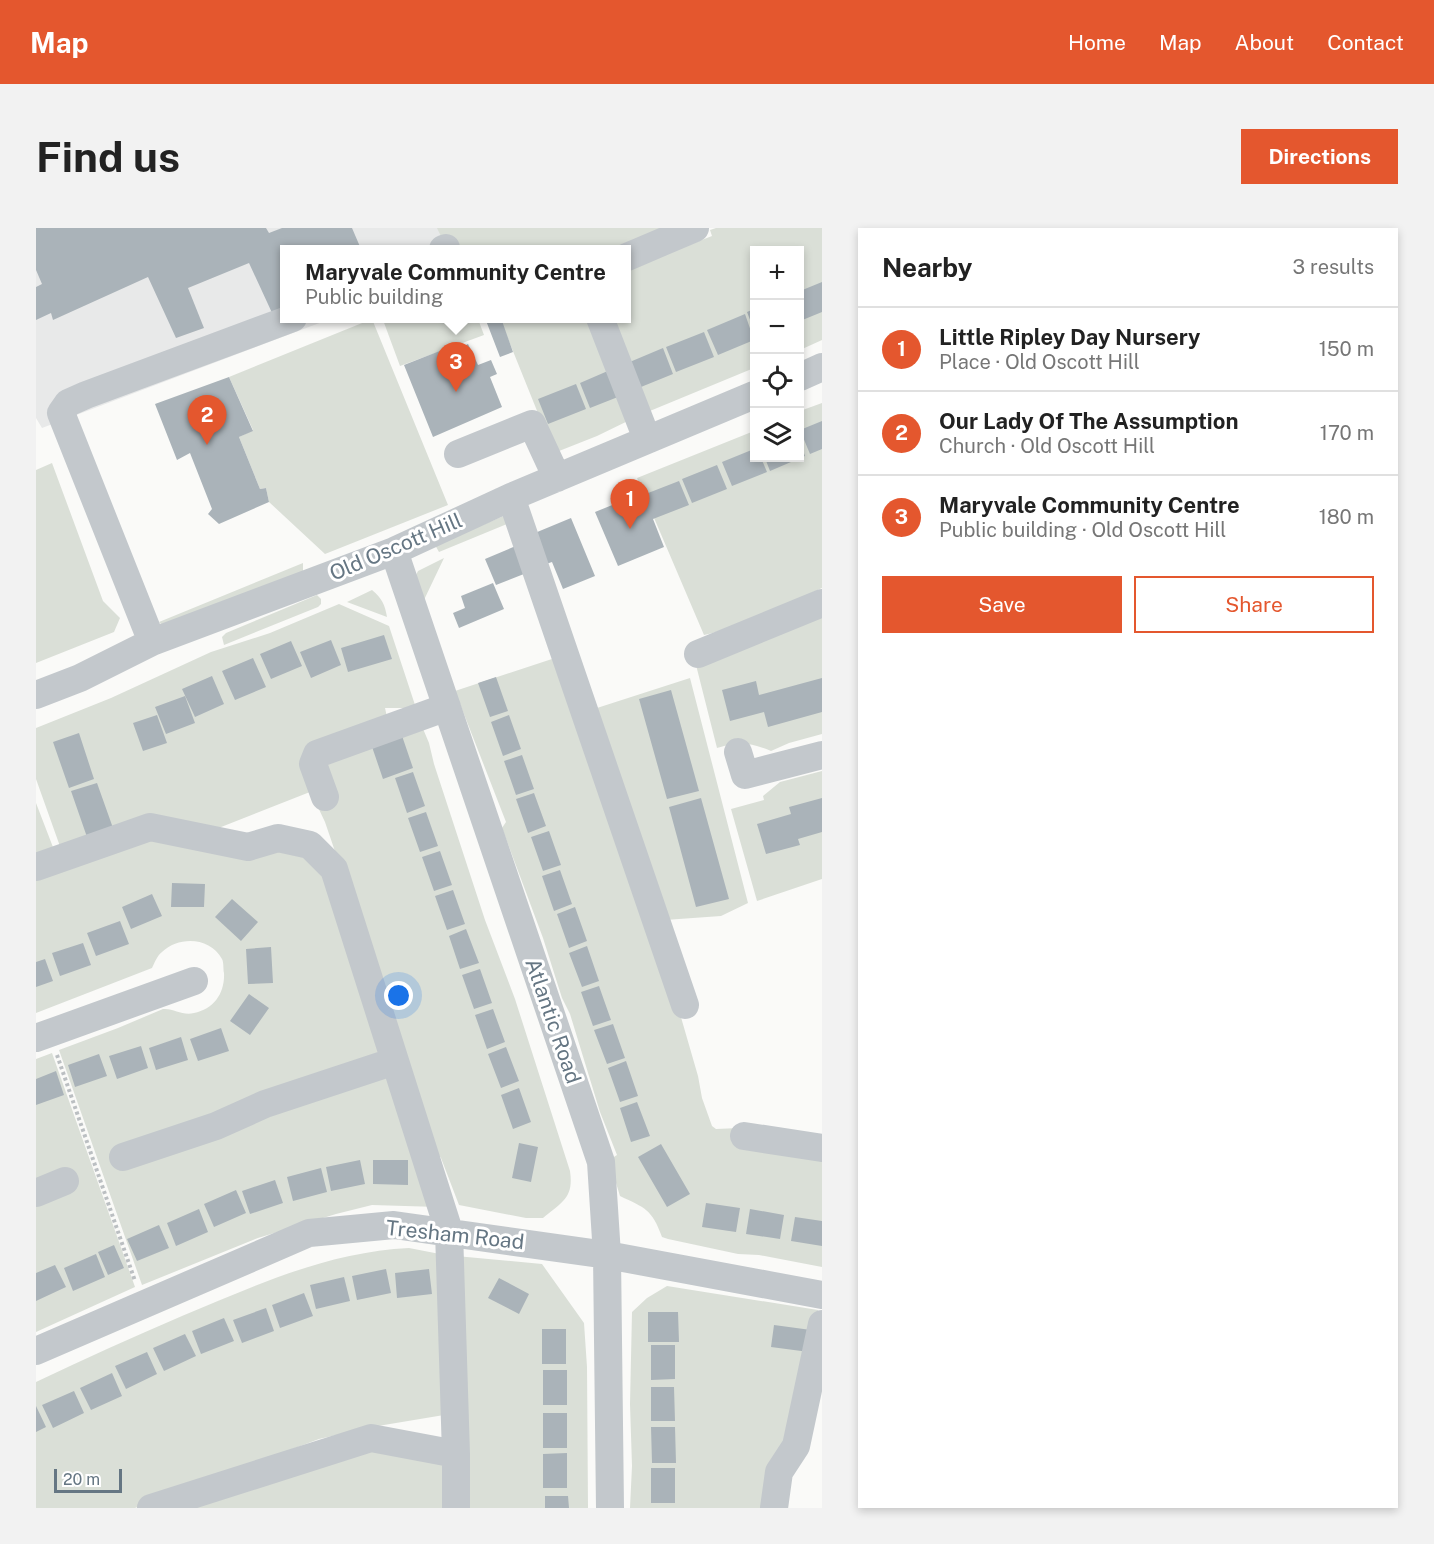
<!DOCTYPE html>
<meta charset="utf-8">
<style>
:root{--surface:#fff;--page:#f2f2f2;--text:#222;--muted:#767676;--line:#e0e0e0;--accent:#e4572e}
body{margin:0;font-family:"Public Sans",sans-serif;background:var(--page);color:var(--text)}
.controls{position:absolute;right:18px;top:18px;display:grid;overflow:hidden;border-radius:0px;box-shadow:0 3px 9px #0003}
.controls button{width:54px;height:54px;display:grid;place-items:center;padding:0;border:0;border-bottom:2px solid var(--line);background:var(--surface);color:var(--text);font:30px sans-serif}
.scale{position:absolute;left:18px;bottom:15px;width:68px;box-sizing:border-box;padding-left:6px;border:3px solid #657683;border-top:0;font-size:16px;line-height:21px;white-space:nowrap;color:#657683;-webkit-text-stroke:4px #fff;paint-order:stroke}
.you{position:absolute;left:363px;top:768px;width:21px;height:21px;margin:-15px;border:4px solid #fff;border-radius:50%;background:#1a73e8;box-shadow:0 0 0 9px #1a73e833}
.badge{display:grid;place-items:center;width:39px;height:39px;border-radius:50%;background:var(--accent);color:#fff;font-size:20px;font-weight:700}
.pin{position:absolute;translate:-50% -50px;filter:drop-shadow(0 2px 3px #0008)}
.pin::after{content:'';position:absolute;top:32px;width:21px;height:18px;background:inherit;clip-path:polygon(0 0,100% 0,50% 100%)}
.popup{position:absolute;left:244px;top:17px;width:351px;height:78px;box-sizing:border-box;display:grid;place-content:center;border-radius:0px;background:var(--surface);filter:drop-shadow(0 2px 4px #0005);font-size:20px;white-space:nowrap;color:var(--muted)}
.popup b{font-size:22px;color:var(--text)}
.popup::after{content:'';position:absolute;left:50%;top:100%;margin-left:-12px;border:12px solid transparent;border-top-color:var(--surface)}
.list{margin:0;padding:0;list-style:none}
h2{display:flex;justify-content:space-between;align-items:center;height:78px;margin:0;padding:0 24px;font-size:26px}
h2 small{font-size:20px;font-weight:400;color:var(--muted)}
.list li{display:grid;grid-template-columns:39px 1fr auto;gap:18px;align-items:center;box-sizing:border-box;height:84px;padding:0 24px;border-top:2px solid var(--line)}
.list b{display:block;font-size:22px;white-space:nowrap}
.list p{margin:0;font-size:20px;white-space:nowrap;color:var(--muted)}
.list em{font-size:20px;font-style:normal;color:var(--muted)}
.actions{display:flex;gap:12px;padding:18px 24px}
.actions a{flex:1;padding:14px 0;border:2px solid var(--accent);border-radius:0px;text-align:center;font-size:21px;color:var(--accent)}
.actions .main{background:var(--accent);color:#fff}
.icon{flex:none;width:33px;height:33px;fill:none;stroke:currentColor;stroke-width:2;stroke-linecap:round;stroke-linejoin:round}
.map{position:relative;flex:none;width:786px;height:1280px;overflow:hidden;border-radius:0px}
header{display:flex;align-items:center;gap:36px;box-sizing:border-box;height:84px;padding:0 30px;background:var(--accent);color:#fff}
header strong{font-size:28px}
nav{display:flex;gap:33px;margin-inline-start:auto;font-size:21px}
.intro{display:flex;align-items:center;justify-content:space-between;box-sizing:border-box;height:144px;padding:0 36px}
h1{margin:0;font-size:42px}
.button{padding:15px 27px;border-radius:0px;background:var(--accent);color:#fff;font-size:21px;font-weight:700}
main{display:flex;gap:36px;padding:0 36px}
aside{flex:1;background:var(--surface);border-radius:0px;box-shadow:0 3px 9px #0003}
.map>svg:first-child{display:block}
.built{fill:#e8e9e9}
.green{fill:#dadfd7}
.building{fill:#aab3b9}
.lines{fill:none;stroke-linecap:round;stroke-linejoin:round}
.path{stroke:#bbbfc2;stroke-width:4;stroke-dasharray:3 3;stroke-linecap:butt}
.minor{stroke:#c3c8cc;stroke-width:28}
.labels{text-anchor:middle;stroke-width:6;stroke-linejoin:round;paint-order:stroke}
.street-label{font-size:21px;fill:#657683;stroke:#fff}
</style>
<header>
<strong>Map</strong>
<nav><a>Home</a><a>Map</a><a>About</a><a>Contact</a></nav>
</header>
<div class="intro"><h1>Find us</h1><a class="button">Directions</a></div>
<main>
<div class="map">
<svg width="786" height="1280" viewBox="0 0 786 1280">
<rect width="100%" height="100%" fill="#fafaf8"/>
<path class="built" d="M0,0H641L590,21H249V90L294,91L6,200L0,190Z"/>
<path class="green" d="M401,0H641L590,21H411Z
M680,0H786V112L764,122V22H718V140L609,185L571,91L591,90V41L676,8L674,2Z
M350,90L442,91L448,107L364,138L347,92Z
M336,91L412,277L289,326L233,274L230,260L224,261L203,209L217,202L193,149Z
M464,91H561L600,189L561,208L518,225Z
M786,175V360C748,377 709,398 668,407L601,250L718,203V230H764V183Z
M16,235L67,373L84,390L78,404L0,435V242Z
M470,287L478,293L403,324L399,317Z
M408,330L387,374L380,347L382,343Z
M267,335V344L128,399L123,394Z
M336,362C346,370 349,377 351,389L311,374Z
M281,367L285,371V376L282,379L188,417L186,409L190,405Z
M303,376L353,398L380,480H349L351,489L294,509L279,562L170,605L26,624L0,551V500L75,470L175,424L234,405Z
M786,388V506L753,515L735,523C713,514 704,513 681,520L660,437Z
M525,428L640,772L662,848L666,870L676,898L680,901L703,900L786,924V1039L723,1027L702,1026L632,1011L626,1009C616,981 609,980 584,968L573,932L581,927L564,884L534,786L526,770L507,710L466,600L470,594L419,463Z
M654,450L712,675L685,688L629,692L561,480Z
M385,496L393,515L398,536L449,692L479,771L534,943C538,970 526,974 507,990H490L423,977L405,930L402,926L289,594L280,575L284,536Z
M786,543V651L721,673L695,581L728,572L727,568L744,554Z
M0,575L20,627L0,635Z
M107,612L241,617L270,628L294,650L354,839L402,979L336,977L300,986L222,1010L106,1057L23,822L82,800L127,781C138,780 146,788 158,785C178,781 189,765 188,745C187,741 188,735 186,731C174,709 143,708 126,724C121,728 119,734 116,740L0,785V652Z
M16,825L99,1059L0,1104V831Z
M373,1020L409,1027L414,1186L336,1199L283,1211L99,1280H0V1154C48,1131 97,1109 146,1088C220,1057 292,1024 373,1020Z
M420,1028L506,1036L548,1095L551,1139L552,1280H430Z
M631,1058L782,1082L757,1201L729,1280H594L596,1238L594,1176L596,1084L611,1070Z
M334,1221L413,1237L414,1280H142Z"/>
<path class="building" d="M0,0H230L233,5L246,0H316L325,21H249V81L237,87L213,35L152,60L168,100L140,110L112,49L17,92L15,85L0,92V59L6,56L0,42Z
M786,54V84L764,93V63Z
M718,81V102L711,84Z
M709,86L718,112L682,127L671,102Z
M449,90H465L477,124L464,129Z
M668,104L678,129L640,144L630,119Z
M424,115L426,119L432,116L442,137L455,132L461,146L454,149L466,179L397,209L368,137Z
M627,120L637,146L600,161L589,136Z
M581,139L592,165L554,180L544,155Z
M193,149L217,203L203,209L224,261L230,260L233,274L183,296L172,286L176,281L154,225L141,232L119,176Z
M540,156L550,181L512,196L502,171Z
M786,193V221L774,226L764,202Z
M764,214L769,228L734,243L729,230H764Z
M718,221V230H725L731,244L696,258L686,234Z
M681,237L691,261L656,275L646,251Z
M643,253L653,277L617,291L628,319L582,338L559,284L606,265L607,267Z
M535,290L559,348L527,361L516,334L507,337L494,307Z
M482,317L493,344L460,357L449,331Z
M457,355L468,381L423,400L417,385L429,380L425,368Z
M348,407L356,431L312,444L305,420Z
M295,412L305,437L275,450L264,424Z
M255,413L266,438L235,451L224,426Z
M217,430L230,459L199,472L186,443Z
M176,448L188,476L159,489L146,461Z
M460,449L472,483L454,489L442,455Z
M786,450V484L732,499L728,484L694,493L686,462L720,453L723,467Z
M635,462L663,563L631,571L603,471Z
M149,468L159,495L130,506L119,479Z
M121,487L131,515L107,523L97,495Z
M473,487L485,521L467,528L455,494Z
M363,499L377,540L347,551L333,510Z
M43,505L58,551L33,560L17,514Z
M486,527L498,561L480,567L468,533Z
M377,544L389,578L371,585L359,550Z
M61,555L77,600L51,609L35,563Z
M498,565L510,598L492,605L480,571Z
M665,570L693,671L660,679L633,579Z
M786,570V604L762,611L764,617L730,626L721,596L755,586L753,579Z
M390,584L402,618L384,624L372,590Z
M513,603L525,637L507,643L495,609Z
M404,623L416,657L398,663L386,629Z
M524,642L536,676L518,683L506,648Z
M136,655L169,656L168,679H135Z
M417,662L429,696L411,702L399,668Z
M116,666L126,688L95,701L86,679Z
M196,671L222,694L205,713L179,689Z
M539,679L551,713L533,720L521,686Z
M84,693L93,716L60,728L51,705Z
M430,701L443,735L424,741L413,708Z
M47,715L55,737L24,748L16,725Z
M551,718L563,753L546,759L533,725Z
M235,719L237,755L212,756L210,721Z
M9,731L17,753L0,759V734Z
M444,741L456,775L438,781L426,747Z
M563,758L575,792L557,798L545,764Z
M213,766L233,780L214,807L194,793Z
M457,781L469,814L451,821L439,787Z
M577,796L589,830L571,836L558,802Z
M185,800L193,823L162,833L154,811Z
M145,809L152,832L120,842L113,820Z
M105,818L112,840L81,851L73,828Z
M470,819L483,853L465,860L452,826Z
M63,826L71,848L39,859L32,837Z
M590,833L602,868L584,874L572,840Z
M20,843L28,867L0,877V851Z
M483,860L495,894L477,901L465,867Z
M601,874L614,908L595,914L584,880Z
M483,915L502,919L495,954L476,950Z
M625,916L654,966L631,979L602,929Z
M324,932L329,956L295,963L290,939Z
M337,932H372V957L337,956Z
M285,940L291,964L257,973L251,949Z
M239,952L247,975L214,986L206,963Z
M200,962L210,985L178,999L168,976Z
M670,975L704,980L700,1004L666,999Z
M163,981L172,1004L140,1018L131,995Z
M714,981L748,987L744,1011L710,1006Z
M759,989L786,993V1018L755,1013Z
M123,997L133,1020L101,1033L91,1011Z
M78,1017L88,1040L72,1047L62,1024Z
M60,1026L69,1049L37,1063L28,1040Z
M19,1037L30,1059L0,1073V1045Z
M350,1041L355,1065L321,1072L316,1048Z
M393,1041L396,1066L361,1070L359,1045Z
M308,1049L314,1073L280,1081L274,1057Z
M463,1050L493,1066L483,1086L452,1070Z
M268,1065L277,1088L244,1100L236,1077Z
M230,1080L238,1103L206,1115L197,1092Z
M612,1084H642L643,1114H612Z
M188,1090L198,1113L165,1126L156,1103Z
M738,1097L775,1102L773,1124L735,1119Z
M506,1101H530V1136H506Z
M149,1106L160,1128L128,1143L117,1120Z
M615,1117H639V1151L615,1152Z
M111,1124L121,1146L90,1161L79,1138Z
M507,1142H531V1177H507Z
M76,1145L86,1168L55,1182L44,1160Z
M615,1159H638L639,1193H615Z
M38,1163L48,1185L17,1200L6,1177Z
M0,1178L10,1199L0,1204Z
M507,1185H531V1220H507Z
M615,1199H639L640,1235H616Z
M531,1225V1260H507V1226Z
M615,1240H639V1275H615Z
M509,1268H532L533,1280H509Z"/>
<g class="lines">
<path class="path" d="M21,827L99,1053"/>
<path class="minor" d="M407,21L410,20
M591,29L659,0
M564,90L611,211
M764,149L786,139
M422,226L496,196L521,250
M475,269L649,777
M358,323L565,934L571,1027L574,1280
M116,414L25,185L32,175L50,167L257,90
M662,426L786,375
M0,467L44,450L116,414L358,323L475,269L718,167
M702,524L709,547L786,527
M289,569L277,536L281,526L411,479
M0,639L114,599L212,619L242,610L274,617L298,641L413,1003L420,1226V1280
M0,810L158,753
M708,908L786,920
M87,929L180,898L229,876L359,833
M0,965L29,953
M0,1123L273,1005L358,997L571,1027L786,1067
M115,1280L335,1210L420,1226
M738,1280L743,1244L760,1218L786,1096"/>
</g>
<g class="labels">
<g class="street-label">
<text transform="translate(360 319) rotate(-23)" y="7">Old Oscott Hill</text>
<text transform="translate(517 793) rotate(71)" y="7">Atlantic Road</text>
<text transform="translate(419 1007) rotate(6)" y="7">Tresham Road</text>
</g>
</g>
</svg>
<div class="controls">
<button>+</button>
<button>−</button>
<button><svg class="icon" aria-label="locate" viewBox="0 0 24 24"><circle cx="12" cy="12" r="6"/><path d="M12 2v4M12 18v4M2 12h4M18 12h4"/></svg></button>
<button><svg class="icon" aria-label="layers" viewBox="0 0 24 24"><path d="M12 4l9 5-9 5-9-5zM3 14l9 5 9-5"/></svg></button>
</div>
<div class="scale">20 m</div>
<div class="you"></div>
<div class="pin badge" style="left:594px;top:301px">1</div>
<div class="pin badge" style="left:171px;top:217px">2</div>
<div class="pin badge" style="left:420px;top:164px">3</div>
<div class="popup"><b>Maryvale Community Centre</b>Public building</div>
</div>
<aside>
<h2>Nearby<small>3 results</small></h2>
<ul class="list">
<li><span class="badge">1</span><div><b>Little Ripley Day Nursery</b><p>Place · Old Oscott Hill</p></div><em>150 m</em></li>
<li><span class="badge">2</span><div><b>Our Lady Of The Assumption</b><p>Church · Old Oscott Hill</p></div><em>170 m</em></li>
<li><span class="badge">3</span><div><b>Maryvale Community Centre</b><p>Public building · Old Oscott Hill</p></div><em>180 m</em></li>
</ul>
<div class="actions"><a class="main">Save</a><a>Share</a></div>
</aside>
</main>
